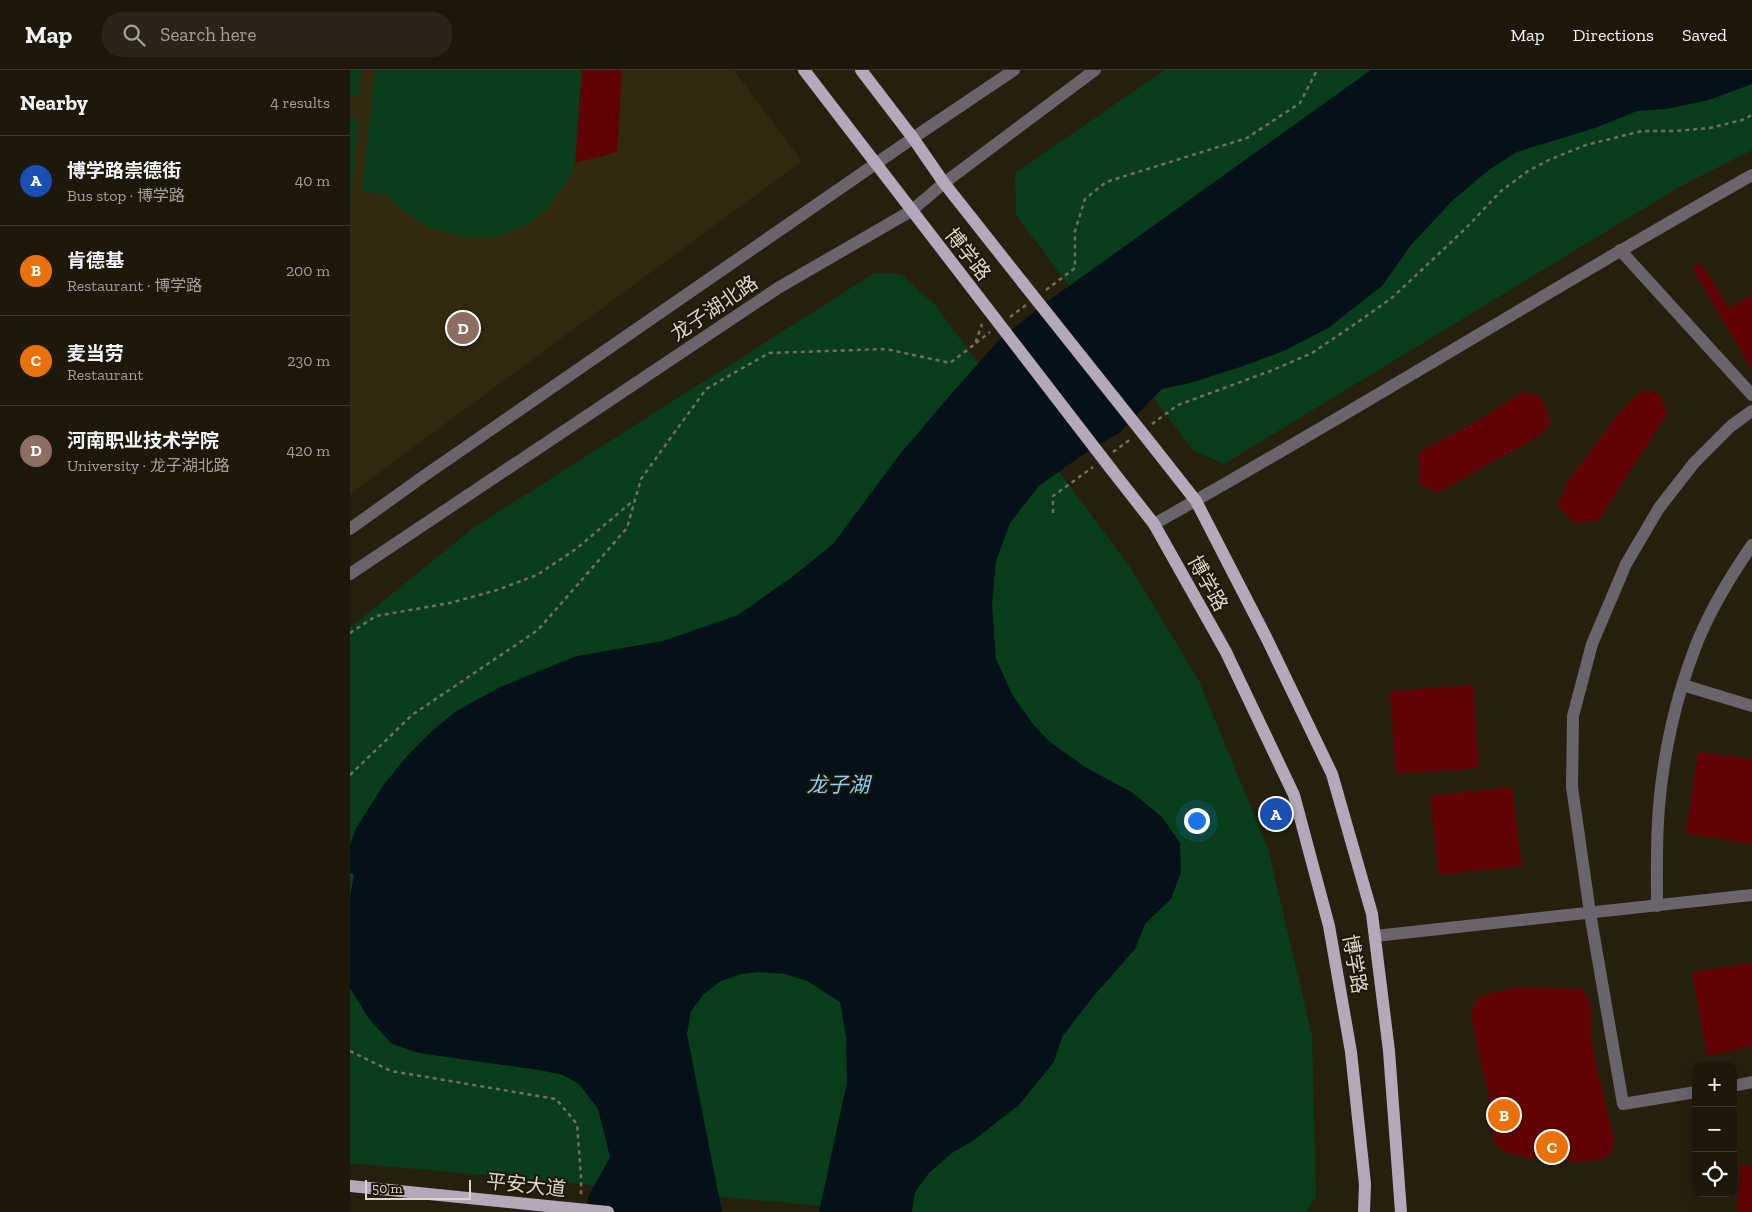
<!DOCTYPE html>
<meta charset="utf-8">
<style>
:root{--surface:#1d180a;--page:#2a2518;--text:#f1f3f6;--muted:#a0a09c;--line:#3b372b;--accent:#0b8043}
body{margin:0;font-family:"Zilla Slab","Noto Sans SC",serif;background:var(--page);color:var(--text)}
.controls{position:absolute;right:15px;bottom:15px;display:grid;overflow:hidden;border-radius:10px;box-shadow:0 5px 20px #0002}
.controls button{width:45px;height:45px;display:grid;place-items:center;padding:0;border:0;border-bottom:1px solid var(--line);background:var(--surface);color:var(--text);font:25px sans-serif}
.scale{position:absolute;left:15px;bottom:12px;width:106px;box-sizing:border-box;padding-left:5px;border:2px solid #dbd6cb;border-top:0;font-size:14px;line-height:18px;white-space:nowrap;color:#dbd6cb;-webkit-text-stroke:4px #1e1706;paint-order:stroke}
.you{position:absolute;left:846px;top:750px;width:18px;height:18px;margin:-12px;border:4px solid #fff;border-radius:50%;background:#1a73e8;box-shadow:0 0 0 8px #1a73e833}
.badge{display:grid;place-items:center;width:32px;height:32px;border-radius:50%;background:var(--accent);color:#fff;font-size:16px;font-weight:700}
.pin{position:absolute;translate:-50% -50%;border:2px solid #fff;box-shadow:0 1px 5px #0006}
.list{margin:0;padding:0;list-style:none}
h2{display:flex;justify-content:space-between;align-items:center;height:65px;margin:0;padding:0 20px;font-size:21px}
h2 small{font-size:16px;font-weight:400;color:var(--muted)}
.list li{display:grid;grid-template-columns:32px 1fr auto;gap:15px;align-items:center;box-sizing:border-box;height:90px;padding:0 20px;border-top:1px solid var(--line)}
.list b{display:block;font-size:19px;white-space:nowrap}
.list p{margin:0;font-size:16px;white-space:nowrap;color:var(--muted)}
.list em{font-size:16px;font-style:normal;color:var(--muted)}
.icon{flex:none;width:28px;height:28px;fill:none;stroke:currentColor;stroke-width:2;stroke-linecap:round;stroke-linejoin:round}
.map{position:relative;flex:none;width:1402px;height:1142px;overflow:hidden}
header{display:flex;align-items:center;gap:30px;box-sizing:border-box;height:70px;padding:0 25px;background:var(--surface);border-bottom:1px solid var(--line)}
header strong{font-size:24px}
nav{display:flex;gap:28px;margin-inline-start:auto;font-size:18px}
.search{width:350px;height:45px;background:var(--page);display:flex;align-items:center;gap:12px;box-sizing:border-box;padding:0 18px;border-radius:20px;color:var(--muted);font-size:19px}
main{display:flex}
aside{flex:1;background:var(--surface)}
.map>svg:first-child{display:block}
.built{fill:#332910}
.green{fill:#093e1a}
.water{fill:#051119}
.building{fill:#600306}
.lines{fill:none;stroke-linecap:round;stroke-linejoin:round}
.path{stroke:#756f60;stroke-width:2.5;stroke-dasharray:4 4;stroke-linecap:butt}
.minor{stroke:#6a656d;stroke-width:12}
.major{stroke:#b4a9ba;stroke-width:12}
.major-bridge{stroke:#b4a9ba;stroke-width:12}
.labels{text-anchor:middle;stroke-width:4;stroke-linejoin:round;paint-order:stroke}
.street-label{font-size:20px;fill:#dbd6cb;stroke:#1e1706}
.water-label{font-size:21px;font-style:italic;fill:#89cff9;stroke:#1e1706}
</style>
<header>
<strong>Map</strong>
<div class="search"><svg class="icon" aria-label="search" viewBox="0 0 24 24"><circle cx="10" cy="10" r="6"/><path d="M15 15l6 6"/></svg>Search here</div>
<nav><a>Map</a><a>Directions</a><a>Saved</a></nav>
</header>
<main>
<aside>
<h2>Nearby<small>4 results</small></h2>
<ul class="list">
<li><span class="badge" style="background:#1a4fb4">A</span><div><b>博学路崇德街</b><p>Bus stop · 博学路</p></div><em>40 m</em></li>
<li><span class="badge" style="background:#e8710a">B</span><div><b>肯德基</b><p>Restaurant · 博学路</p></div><em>200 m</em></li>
<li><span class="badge" style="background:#e8710a">C</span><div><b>麦当劳</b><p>Restaurant</p></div><em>230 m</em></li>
<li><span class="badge" style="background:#8d6e63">D</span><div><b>河南职业技术学院</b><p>University · 龙子湖北路</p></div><em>420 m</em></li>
</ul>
</aside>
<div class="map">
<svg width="1402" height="1142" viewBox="0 0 1402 1142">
<rect width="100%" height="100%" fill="#27200e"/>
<path class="built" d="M0,0H384L452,91L0,424Z"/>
<path class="green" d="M0,0H11L8,27L0,26Z
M25,0H233L229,83L218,110L196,140L177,155L147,167H114L80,158L52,140L35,124L12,122Z
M815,0H1402V80L1331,116L874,394L843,380L666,145L665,103Z
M0,48L8,49L0,146Z
M523,204H551L585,235L782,500L849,611L918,779L962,966L966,1127L956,1142H538L0,1093V558L123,458Z"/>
<path class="water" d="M1021,0H1402V14L1359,30L1316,39L1287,41L1245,58L1167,82L1140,99L1103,130L1061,175L1032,216L978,258L936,280L890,297L840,313L812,319L770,362L728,388L689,416L660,453L646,491L642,536L646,589L662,624L682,653L699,671L735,697L783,723L812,747L830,773L831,802L821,829L795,854L785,879L742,928L712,967L704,992L669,1035L624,1070L602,1083L579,1103L565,1122L562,1142H469L497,1012L496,967L490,932L457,911L435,904L409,902L391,904L371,911L354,924L341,941L337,964L372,1142H237L238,1127L260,1087L248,1039L229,1014L213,1005L189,1000L69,983L42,974L19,949L0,918V827L4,804L0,803V775L6,758L35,713L57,686L82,661L105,642L150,617L227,586L313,571L388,545L442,507L483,474L550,384L602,323L648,271L694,234Z"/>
<path class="building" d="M232,0H272L267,82L225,93Z
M1351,193L1379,238L1402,225V300L1342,198Z
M1293,320L1310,324L1317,344L1248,451L1223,452L1207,435L1219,410L1269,343Z
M1173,322L1191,327L1201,354L1186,368L1087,423L1069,414V382L1121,355Z
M1123,615L1129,698L1046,704L1040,621Z
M1348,682L1402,689V774L1336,764Z
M1162,717L1172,796L1089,805L1080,726Z
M1402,893V976L1357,986L1342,902Z
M1168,917L1232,919L1241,934V963L1244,986L1264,1070L1263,1078L1259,1085L1251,1090L1226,1092L1177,1088L1156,1082L1149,1078L1143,1068L1142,1039L1128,981L1121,944L1124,934L1134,925Z
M1391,1095L1402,1096V1142H1387Z"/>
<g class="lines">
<path class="path" d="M696,220L725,198V161L735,129L756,112L897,68L950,33L967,0
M660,247L676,235
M626,273L640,262
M802,354L828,335L923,300L962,283L1008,252L1043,227L1116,158L1151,121L1178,101L1199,90L1236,75L1292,61H1325L1360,58L1392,50L1402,45
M763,382L781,369
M703,443V426L743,397
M0,563L26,546L100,533L147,520L187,505L226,479L284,430
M0,705L62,645L188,560L277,458L291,409L356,319L419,283L536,279L600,293L625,274L632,254
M0,981L41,1001L206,1029L227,1054L231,1106V1128"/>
<path class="minor" d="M1270,180L1402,325
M804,454C1005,342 1201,218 1402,105
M0,459L71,408L563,68L664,0
M0,504L428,218L561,141L594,113L745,0
M1333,615L1402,636
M1307,836C1307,803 1306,770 1309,737C1313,685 1326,627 1345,578C1359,541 1380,507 1402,475
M1025,866L1402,825
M1383,1016L1402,1012
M1346,1022L1273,1034L1240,843L1222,717L1223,646L1242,574L1276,494L1309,438L1344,393L1381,356L1402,341"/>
<path class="major" d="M454,0L637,238
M511,0L563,68L594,113L673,213
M802,375L846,431L916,567L982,704L1022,844L1039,981L1051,1142
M761,399L804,454L876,582L944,725L979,856L1001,982L1015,1114L1014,1142
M0,1116L217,1138"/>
<path class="major-bridge" d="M673,213L802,375
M637,238L761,399
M217,1138L258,1142"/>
</g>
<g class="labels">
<g class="street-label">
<text transform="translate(618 184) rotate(52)" y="7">博学路</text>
<text transform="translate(364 238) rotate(-34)" y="7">龙子湖北路</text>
<text transform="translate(858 513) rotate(61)" y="7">博学路</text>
<text transform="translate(1005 894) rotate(80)" y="7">博学路</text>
<text transform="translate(176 1115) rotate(6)" y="7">平安大道</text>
</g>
<g class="water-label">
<text x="488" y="722">龙子湖</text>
</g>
</g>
</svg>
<div class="controls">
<button>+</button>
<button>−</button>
<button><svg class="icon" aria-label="locate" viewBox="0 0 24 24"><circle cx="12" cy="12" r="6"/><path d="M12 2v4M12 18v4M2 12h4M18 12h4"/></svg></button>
</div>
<div class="scale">50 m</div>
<div class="you"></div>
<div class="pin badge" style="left:926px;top:744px;background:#1a4fb4">A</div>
<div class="pin badge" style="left:1154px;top:1045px;background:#e8710a">B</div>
<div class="pin badge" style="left:1202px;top:1077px;background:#e8710a">C</div>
<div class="pin badge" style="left:113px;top:258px;background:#8d6e63">D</div>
</div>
</main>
